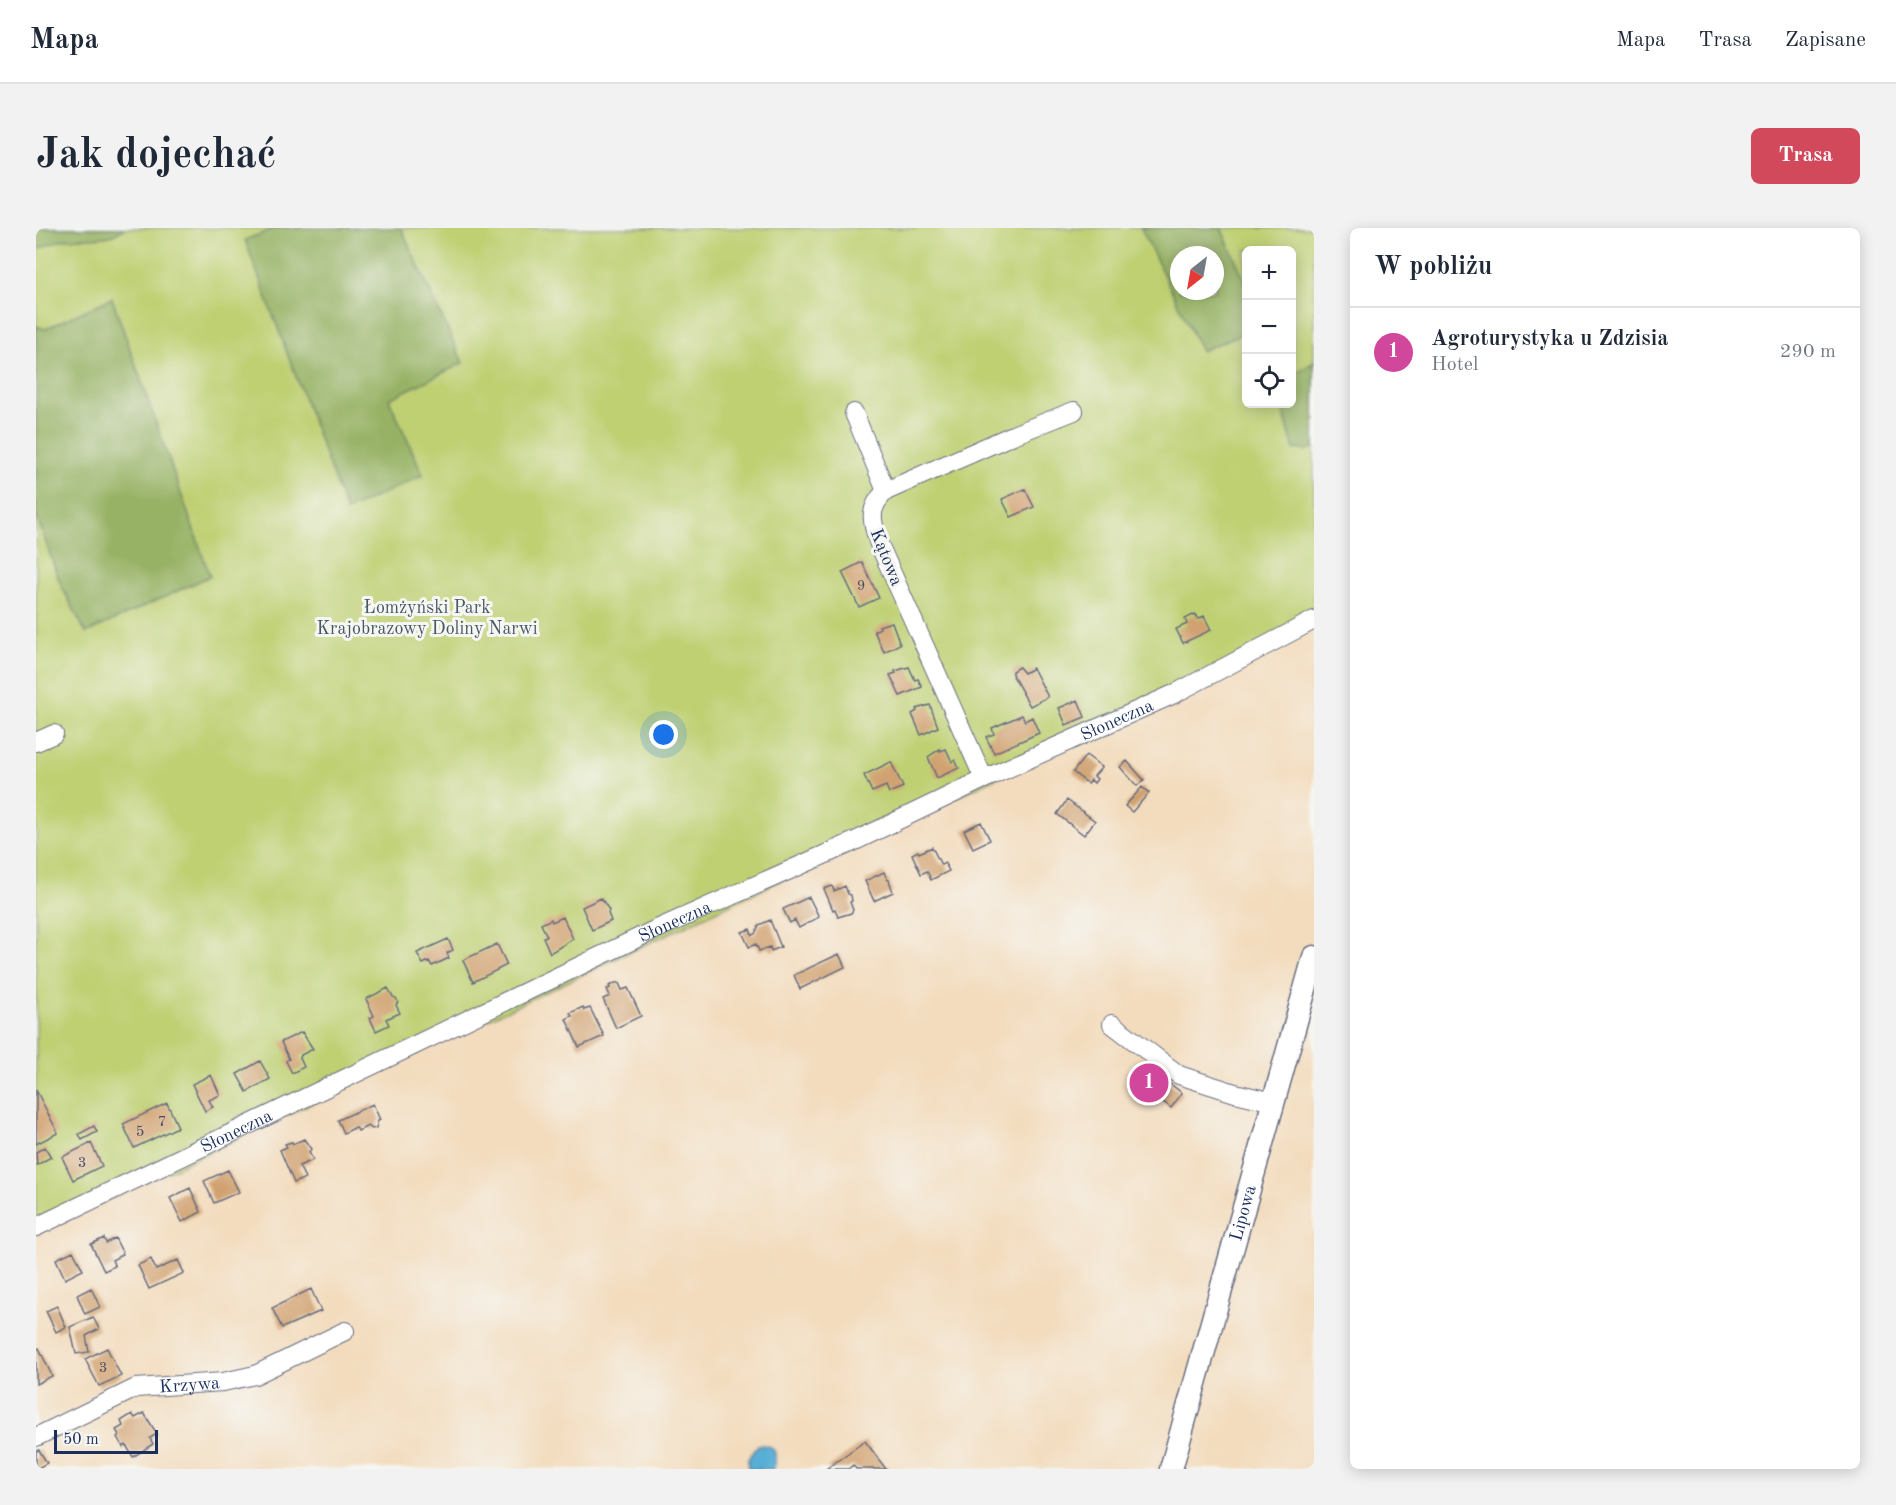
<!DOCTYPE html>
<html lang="pl">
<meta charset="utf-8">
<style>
:root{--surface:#fff;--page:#f2f2f3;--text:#1f2937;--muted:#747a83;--line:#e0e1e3;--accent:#d1495b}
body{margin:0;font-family:"Old Standard TT",serif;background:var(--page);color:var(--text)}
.controls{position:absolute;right:18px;top:18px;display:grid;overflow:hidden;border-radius:9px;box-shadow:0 3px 15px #0003}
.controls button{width:54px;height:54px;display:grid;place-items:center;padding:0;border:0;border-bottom:2px solid var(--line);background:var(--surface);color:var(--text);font:30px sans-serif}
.compass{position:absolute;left:1134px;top:18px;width:54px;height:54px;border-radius:50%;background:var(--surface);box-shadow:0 3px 15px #0003;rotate:211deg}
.scale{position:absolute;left:18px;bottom:15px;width:104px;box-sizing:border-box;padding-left:6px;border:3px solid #1b2f5e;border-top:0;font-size:16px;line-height:21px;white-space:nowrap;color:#1b2f5e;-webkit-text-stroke:4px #f6f6f2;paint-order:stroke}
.you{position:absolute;left:628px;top:507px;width:21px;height:21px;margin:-15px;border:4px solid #fff;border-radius:50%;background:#1a73e8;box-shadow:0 0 0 9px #1a73e833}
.badge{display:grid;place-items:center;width:39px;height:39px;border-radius:50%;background:var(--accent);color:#fff;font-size:20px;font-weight:700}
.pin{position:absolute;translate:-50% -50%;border:3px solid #fff;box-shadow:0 2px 6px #0006}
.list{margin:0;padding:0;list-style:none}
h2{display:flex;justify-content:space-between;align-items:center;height:78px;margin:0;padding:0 24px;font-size:26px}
h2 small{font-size:20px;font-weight:400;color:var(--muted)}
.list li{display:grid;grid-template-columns:39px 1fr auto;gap:18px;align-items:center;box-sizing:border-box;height:90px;padding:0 24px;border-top:2px solid var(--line)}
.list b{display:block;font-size:22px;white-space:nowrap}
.list p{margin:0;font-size:20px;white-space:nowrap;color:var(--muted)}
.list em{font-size:20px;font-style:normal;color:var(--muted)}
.icon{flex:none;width:33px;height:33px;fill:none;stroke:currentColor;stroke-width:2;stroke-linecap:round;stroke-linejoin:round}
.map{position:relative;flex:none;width:1278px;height:1241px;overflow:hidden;border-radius:9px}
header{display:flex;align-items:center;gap:36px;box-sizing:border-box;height:84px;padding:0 30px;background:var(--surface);border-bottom:2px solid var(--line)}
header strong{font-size:28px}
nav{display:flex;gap:33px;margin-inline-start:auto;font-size:21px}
.intro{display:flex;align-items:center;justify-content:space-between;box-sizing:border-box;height:144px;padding:0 36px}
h1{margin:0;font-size:42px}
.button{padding:15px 27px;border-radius:9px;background:var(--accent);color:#fff;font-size:21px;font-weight:700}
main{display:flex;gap:36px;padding:0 36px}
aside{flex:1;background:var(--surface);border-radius:9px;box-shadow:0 3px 15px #0003}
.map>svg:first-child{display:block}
.green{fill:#bfd073;stroke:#6d8068;stroke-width:1.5;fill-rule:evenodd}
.forest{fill:#97b265;stroke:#597062;stroke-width:1.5;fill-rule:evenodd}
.water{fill:#59afd5;stroke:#3a6f9a;stroke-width:1.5}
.building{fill:#d1a271}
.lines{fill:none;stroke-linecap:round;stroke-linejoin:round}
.minor-casing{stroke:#676c7f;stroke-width:20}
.major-casing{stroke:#676c7f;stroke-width:25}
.minor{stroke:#fff;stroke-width:18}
.major{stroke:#fff;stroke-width:22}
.labels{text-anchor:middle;stroke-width:6;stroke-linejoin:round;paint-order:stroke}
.number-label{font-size:15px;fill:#484c63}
.street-label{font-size:18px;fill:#1b2f5e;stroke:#f6f6f2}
.park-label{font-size:18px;fill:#445763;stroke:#f6f6f2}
</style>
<header>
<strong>Mapa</strong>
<nav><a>Mapa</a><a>Trasa</a><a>Zapisane</a></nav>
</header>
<div class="intro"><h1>Jak dojechać</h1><a class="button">Trasa</a></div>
<main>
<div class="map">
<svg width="1278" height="1241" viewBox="0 0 1278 1241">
<rect width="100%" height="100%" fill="#f6f6f2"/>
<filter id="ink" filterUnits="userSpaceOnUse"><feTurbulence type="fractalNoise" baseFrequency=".0167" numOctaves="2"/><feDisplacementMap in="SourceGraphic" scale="12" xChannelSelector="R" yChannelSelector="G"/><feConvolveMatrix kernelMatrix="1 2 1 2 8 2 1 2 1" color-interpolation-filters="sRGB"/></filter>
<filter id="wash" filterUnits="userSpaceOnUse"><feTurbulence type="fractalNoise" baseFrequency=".008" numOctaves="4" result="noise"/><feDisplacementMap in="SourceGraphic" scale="24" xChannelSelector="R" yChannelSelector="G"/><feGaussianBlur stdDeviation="1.35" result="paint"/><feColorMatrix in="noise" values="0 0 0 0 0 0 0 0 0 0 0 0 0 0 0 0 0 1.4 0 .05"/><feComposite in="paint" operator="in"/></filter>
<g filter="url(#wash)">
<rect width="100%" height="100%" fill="#f3dcbd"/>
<path class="green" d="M0,0H1278V399L0,1006ZM1210,22H1256V176H1210ZM1143,27H1179V63H1143Z"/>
<path class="forest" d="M0,0H88C74,14 51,8 32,11C21,12 10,18 0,22Z
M240,0H365L427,135L353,171L387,247L310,283L209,12Z
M1105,0H1185L1210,55V104L1165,123ZM1143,27H1179V63H1143Z
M76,70L174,348L50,405L24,355L0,286V98L9,101Z
M1278,134V219L1271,222L1258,221L1245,176H1256V148Z"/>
<path class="water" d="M722,1217C742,1216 740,1226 738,1241H712V1231Z"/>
<g id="blocks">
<path class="building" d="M989,261L998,279L975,289L966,271Z
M826,334L843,370L823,379L806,344Z
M1159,386L1162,391L1168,388L1175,402L1147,415L1140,401L1151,396L1149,391Z
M856,394L864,416L848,424L838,403L844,400L843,398Z
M873,439L879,452L882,451L886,459L864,468L854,447L860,445L859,443Z
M983,439L988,445L997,440L1012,469L994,478L976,446V443Z
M1042,472L1049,489L1030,497L1023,480Z
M894,477L902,499L885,507L876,486L881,483L880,481Z
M986,487L989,493L996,489L1003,505L958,525L950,509L958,506L956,500Z
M904,521V523L910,521L916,534L919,532L923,540L901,550L892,529Z
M1050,527L1066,539L1058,548L1061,551L1058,555L1055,552L1052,556L1037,544Z
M1091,533L1108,552L1101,558L1084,539Z
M855,534L867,559L853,565L850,558L836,564L828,547Z
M1106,559L1113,565L1096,584L1089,578Z
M1031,572L1059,593L1048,607L1021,586Z
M945,594L954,612L937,620L928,602Z
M896,619L905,637L909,635L913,643L895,652L891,643L885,646L876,626L882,623L883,625Z
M848,644L851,651L853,652L857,664L838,673L829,653Z
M796,658L798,663L809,658L812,666L815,667L816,673L814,674L817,682L815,685L802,689L799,681L797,682L788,661Z
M773,669L783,689L763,700L759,692L754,695L747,681Z
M565,670L573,682L572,685L575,693L556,702L546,679Z
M527,689L537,711L514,725L507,709L511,708L505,696L515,691L516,694Z
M734,692L745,719L735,723L734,719L723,723L720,716L713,719L706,704L714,701L716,707L719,706L723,697Z
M412,711L417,722L411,725L413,730L396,738L393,733L387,736L381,725Z
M461,716L471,737L437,754L427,732Z
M803,726L809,739L764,761L758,747Z
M579,755H583L586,762L592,760L605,788L580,800L567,771L574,768L571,761L574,760L573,758Z
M352,760L357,769L360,770L362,774L360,777L364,785L350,791L353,797L340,803L334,790L338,788L330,771Z
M547,779L548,782L554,780L568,808L543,819L530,791L536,788L534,785Z
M266,804L277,821L265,827L264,830L268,839L256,845L250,833L253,831L245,814Z
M224,833L234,851L211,864L201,846Z
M1104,838L1127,855L1129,852L1146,865L1135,880L1096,849Z
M175,847L184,867L173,872L177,879L169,883L156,856Z
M0,862L22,905L0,916Z
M131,875L142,899L98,920L87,896Z
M337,876L344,892L342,893L340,900L336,901L332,898L322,903L320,899L308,905L302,892Z
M58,898L61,904L46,912L43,906Z
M268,911L275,921L273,924L277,932L263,938L269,950L258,955L244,922L251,919L249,916L256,914L257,916Z
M55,915L66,938L37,952L26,929Z
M9,919L15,929L1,937L0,924Z
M192,942L203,964L178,975L168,953Z
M154,960L165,984L146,994L134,970Z
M68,1010L70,1015L79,1010L87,1026L76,1032L79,1038L68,1043L55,1016Z
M37,1023L47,1042L29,1051L20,1031Z
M115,1031L120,1042L142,1032L148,1045L113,1061L102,1037Z
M55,1060L64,1079L49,1086L41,1067Z
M275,1061L285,1083L246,1100L236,1080Z
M21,1078L30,1099L20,1104L10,1083Z
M57,1089L63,1101L50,1108L53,1124L40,1126L34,1099Z
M3,1120L16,1148L0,1156V1122Z
M71,1120L85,1148L63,1158L49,1131Z
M108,1185L121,1206L114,1210L117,1216L97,1229L90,1217L87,1219L81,1209L83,1207L80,1202L87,1198L85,1193L96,1186L99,1190Z
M829,1213L850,1241H820L817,1237L812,1241H790Z
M3,1222L11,1235L0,1241V1223Z"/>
</g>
</g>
<g filter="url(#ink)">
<use href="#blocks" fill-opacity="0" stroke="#676c7f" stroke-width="1.5"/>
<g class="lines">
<defs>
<g id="minor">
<path d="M818,185L850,263"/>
<path d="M0,514L18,506"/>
<path d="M948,551L843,316C836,293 831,281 850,263L977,207L1038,183"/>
<path d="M1076,796L1143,847L1199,865L1238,874"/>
<path id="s1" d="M0,999L612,705L817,614L948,551L1138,466L1278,392"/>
<path id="s2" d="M0,1209L100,1160L187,1154L219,1147L309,1103"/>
</g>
<g id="major">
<path id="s3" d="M1135,1241L1278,729"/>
</g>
</defs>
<use href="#minor" class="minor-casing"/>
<use href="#major" class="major-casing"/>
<use href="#minor" class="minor"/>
<use href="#major" class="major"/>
</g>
</g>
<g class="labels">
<g class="number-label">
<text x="825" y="362">9</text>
<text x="126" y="898">7</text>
<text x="104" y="908">5</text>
<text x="46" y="939">3</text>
<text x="67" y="1144">3</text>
</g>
<g class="street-label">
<text transform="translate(851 329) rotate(68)" y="6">Kątowa</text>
<text dy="6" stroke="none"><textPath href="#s1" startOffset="1194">Słoneczna</textPath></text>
<text dy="6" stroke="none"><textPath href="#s1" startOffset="708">Słoneczna</textPath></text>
<text dy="6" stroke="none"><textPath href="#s1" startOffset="222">Słoneczna</textPath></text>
<text dy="6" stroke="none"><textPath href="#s3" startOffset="266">Lipowa</textPath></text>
<text dy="6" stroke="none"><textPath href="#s2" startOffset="165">Krzywa</textPath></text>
</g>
<g class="park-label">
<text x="391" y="385">Łomżyński Park<tspan x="391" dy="21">Krajobrazowy Doliny Narwi</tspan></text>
</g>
</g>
</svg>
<div class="controls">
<button>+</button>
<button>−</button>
<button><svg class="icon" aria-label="locate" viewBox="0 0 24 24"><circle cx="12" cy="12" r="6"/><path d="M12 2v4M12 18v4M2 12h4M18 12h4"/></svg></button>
</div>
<svg class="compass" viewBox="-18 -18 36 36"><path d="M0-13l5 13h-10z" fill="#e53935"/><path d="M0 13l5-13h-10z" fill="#747a83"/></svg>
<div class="scale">50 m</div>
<div class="you"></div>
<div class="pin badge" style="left:1113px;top:855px;background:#d1479c">1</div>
</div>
<aside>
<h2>W pobliżu<small></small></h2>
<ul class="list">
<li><span class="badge" style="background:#d1479c">1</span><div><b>Agroturystyka u Zdzisia</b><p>Hotel</p></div><em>290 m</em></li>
</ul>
</aside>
</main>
